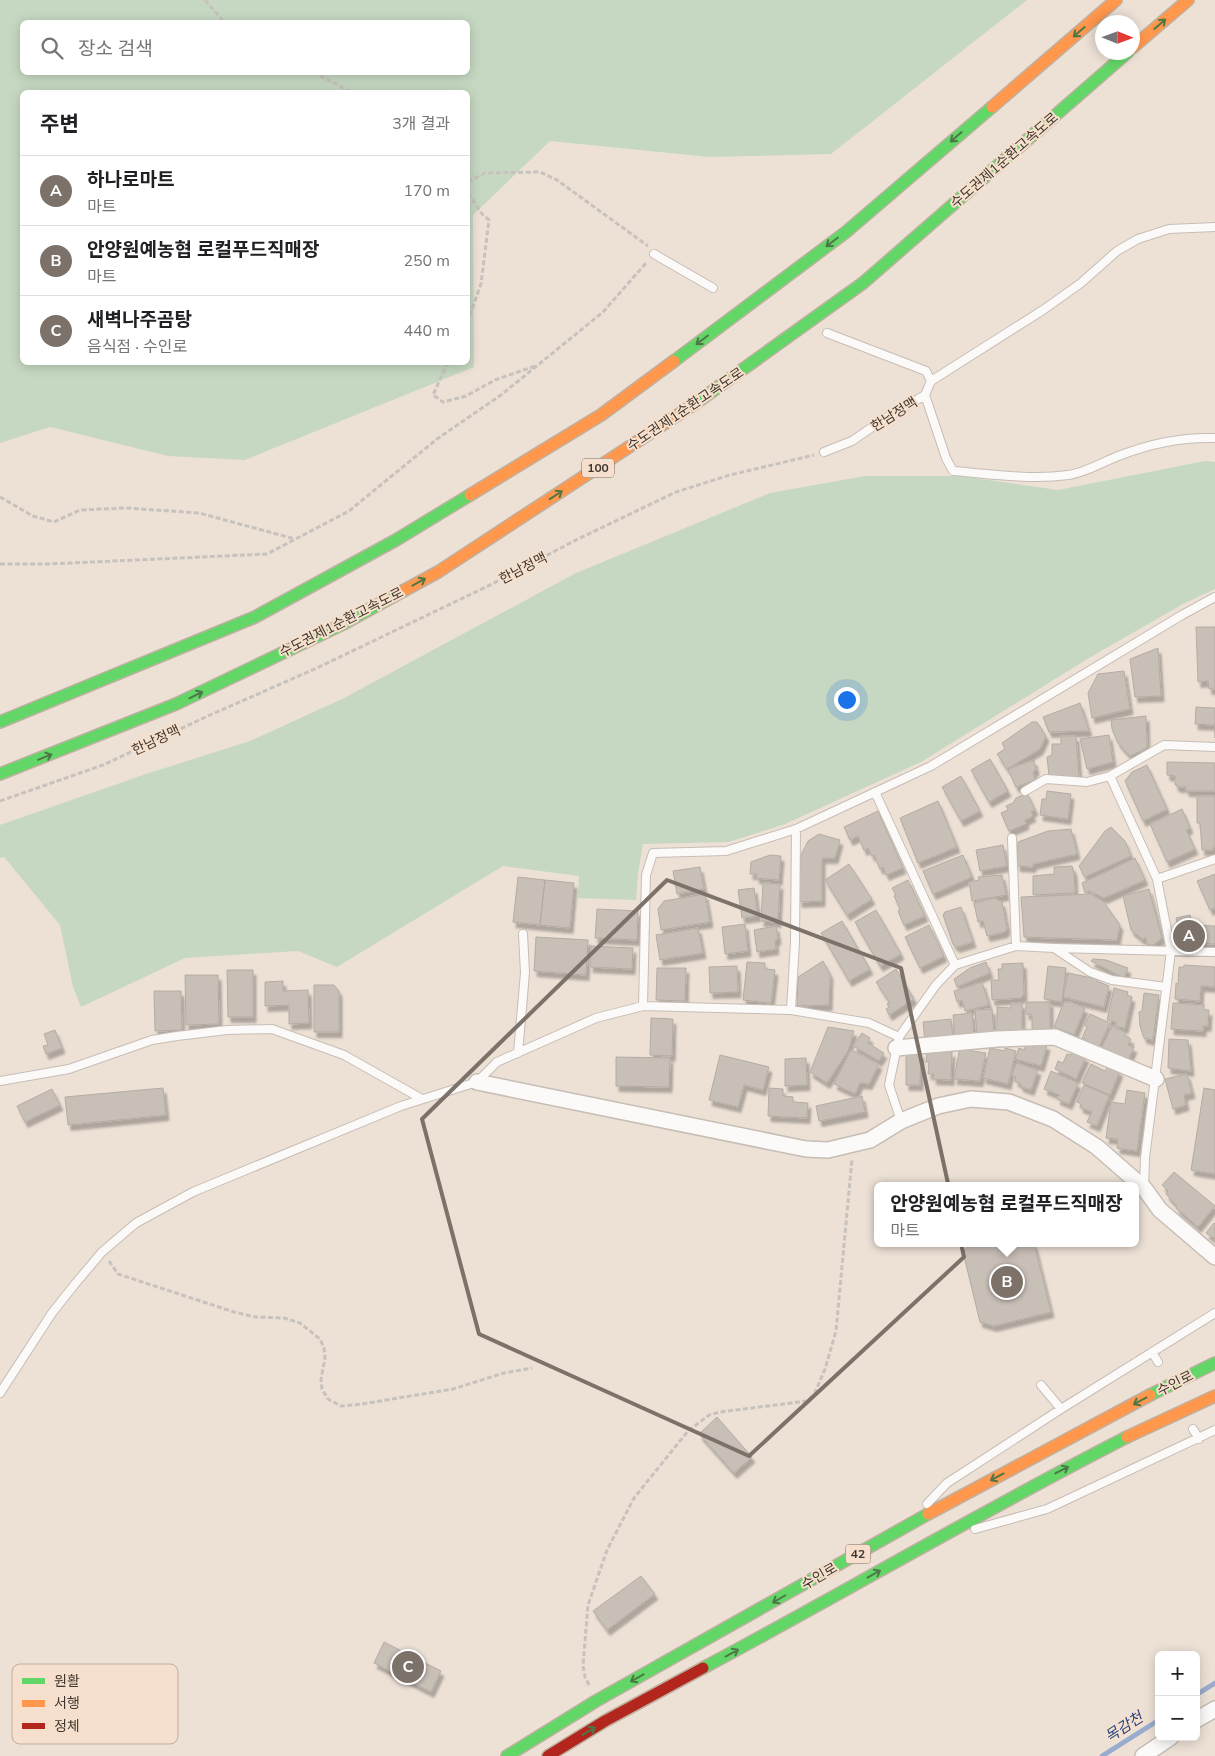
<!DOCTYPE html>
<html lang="ko">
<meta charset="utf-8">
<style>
:root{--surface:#fff;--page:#f6f6f6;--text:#202124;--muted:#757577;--line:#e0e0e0;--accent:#7c7269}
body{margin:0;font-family:"Nunito Sans","Noto Sans KR",sans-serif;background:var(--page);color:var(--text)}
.controls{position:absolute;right:15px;bottom:15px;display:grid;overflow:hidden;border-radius:8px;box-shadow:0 2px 12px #0003}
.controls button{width:45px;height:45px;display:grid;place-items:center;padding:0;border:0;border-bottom:1px solid var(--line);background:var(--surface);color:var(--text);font:25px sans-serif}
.compass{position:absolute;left:1095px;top:15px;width:45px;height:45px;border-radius:50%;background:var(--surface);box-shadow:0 2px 12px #0003;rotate:91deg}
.you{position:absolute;left:846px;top:699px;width:18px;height:18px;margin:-12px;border:4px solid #fff;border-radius:50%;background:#1a73e8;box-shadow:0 0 0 8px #1a73e833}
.badge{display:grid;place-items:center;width:32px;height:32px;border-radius:50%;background:var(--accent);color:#fff;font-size:16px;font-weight:700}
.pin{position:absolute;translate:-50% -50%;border:2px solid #fff;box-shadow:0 1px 5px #0006}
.popup{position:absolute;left:874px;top:1182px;width:265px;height:65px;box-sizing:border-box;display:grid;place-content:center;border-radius:8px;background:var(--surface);filter:drop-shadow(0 1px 4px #0005);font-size:16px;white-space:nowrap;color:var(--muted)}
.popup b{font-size:19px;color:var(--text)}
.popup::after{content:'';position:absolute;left:50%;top:100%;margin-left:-10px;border:10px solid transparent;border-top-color:var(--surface)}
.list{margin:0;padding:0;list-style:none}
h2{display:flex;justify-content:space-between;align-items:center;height:65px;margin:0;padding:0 20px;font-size:21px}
h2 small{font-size:16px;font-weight:400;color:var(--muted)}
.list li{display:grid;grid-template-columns:32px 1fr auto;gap:15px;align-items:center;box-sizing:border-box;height:70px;padding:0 20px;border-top:1px solid var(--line)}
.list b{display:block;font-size:19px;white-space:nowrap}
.list p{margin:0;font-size:16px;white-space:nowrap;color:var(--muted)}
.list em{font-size:16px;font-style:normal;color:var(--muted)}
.icon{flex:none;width:28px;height:28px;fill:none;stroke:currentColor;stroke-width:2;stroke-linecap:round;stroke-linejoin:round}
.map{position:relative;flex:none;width:1215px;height:1756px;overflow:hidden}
.search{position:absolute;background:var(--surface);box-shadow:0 2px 12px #0003;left:20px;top:20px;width:450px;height:55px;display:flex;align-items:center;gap:12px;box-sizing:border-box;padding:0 18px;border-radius:8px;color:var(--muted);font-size:19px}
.panel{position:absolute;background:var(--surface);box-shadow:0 2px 12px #0003;left:20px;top:90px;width:450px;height:275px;border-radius:8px}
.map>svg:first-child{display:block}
.green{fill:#c6d8c2;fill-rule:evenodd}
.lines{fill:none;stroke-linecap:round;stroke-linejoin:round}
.stream{stroke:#9aacce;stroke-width:5}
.building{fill:#c8bfb7;stroke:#b4aca3;filter:url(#shadow)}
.lane-casing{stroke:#c6bdb5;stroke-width:10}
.street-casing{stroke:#c6bdb5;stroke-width:18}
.fast-casing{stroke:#bfb0a0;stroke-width:14}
.slow-casing{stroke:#bfb0a0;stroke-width:14}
.jam-casing{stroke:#bfb0a0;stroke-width:14}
.path{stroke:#c7c2bd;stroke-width:3;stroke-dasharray:5 2.5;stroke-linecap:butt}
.lane{stroke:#fcfaf9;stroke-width:8}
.street{stroke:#fcfaf9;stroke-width:15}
.fast{stroke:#63d668;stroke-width:11}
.slow{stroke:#ff974d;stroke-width:11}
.jam{stroke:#b3261e;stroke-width:11}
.oneway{stroke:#4d7746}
.marked{fill:none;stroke:#7c7269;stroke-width:4;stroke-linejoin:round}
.labels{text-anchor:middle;stroke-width:4;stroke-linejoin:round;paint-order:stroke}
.shield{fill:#f6e0cd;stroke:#766a5e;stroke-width:1}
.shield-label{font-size:12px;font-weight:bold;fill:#3f372f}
.street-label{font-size:14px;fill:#3f372f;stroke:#f6e0cd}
.water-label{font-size:15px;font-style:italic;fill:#1f4182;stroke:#f6e0cd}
.key{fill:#f6e0cd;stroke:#bfad9e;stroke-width:1}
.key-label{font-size:14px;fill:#3f372f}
</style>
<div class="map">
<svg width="1215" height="1756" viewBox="0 0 1215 1756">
<defs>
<filter id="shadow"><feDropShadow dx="3" dy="5.5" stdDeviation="1" flood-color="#0004"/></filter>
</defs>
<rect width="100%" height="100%" fill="#ede1d6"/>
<path class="green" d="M0,0H1027L831,154L709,157L550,141L473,215L474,367L245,460L168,456L50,427L0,443ZM22,22H468V72H22ZM22,92H468V362H22Z
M1205,461L1215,462V589L1183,604L1089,658L921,762L785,824L729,842L643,844L638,874L636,900L578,898L579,876L503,866L337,967L298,951L185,958L81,1007L73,987L60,925L4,857L0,858V825L146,774L250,741L344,698L576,573L770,493L865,476H960L1058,490Z"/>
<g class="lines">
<path class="stream" d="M1196,1695L1215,1683
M1102,1756L1159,1720"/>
</g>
<path class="building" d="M1196,627H1215V689H1209L1208,681L1198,682Z
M1158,648L1161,696L1135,697L1130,659Z
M1124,671L1130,709L1092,718L1088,693L1098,674Z
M1080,703L1089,731L1049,732L1043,717Z
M1196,707L1215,708V738V725L1195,724Z
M1146,716L1147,748L1130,756L1118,743L1112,729L1111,720Z
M1032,722H1037L1046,736L1040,749L1007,769L997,754L1005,749L1002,743Z
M1109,735L1113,762L1087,769L1080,739Z
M1061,736H1076L1079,777L1049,776L1047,757L1052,755V744H1061Z
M990,759L1008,791L989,802L971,770Z
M1034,760L1036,770L1033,772L1035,780L1016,787L1008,769Z
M1167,762L1215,763V791H1186V787H1177V785H1175V776L1167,775Z
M1147,765L1167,809L1143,821L1125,781L1132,772Z
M961,776L980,811L961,821L942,787Z
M1047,791L1071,794L1068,819L1040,815L1042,799H1046Z
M1027,793L1035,810L1031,812L1033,816L1025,820L1026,824L1009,831L1001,813L1008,810L1006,806L1013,803L1016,798Z
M1197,796H1215V847H1213V850H1202L1200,823H1197Z
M938,801L957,847L918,863L900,818Z
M1182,809L1190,828L1186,830L1195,849L1167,862L1150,824Z
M878,811L903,868L886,875L883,867L880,869L874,855L872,856L868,848L864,850L858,836L850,840L844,827Z
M1111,827L1125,841L1131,856L1085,877L1079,866L1105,831Z
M1071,829L1077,854L1033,864V867L1017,866L1018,842L1048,831Z
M819,834L840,840L835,858H822V901L799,902L800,857L808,841Z
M1003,845L1007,866L980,871L976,850Z
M770,855L781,856L779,880L756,878L757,874H750L751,862Z
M963,855L972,877L933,894L923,871Z
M1135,858L1145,880L1104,898L1089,891L1085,893L1082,883Z
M849,864L872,899L847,915L825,880Z
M1072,866L1074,872L1075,893L1033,895V876L1054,874V867Z
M700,867L704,889L677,894L673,871Z
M1215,874V910L1214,908L1210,910L1197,881Z
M1002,875L1006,895L972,901L969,882L979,880L978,877Z
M518,877L545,880L540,925L513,922Z
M545,880L574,883L570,928L540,925Z
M908,880L925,916L904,925L898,911L900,909L894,896L896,895L892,888Z
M763,883L780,884L778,922L761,921Z
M754,888L758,916L742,918L738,890Z
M1149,889L1162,938L1153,945H1147L1146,938L1142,939L1131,930L1123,896Z
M705,894L710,922L661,930L658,909L664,901Z
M1091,894L1103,901L1120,925L1117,940L1024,937L1021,897Z
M994,898L1002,902L1007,928L1005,932L987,936L983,921L978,922L974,903Z
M961,907L973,942L957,947L953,944L943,915L945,912Z
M597,909L638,911L637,940L595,938Z
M876,910L901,954L880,966L855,922Z
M1190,915L1193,925L1215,926V944L1191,943L1181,937L1176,918Z
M842,921L870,969L849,981L821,933Z
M745,924L748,951L725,954L722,927Z
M929,925L944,956L920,968L905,937Z
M776,926L778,939L775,941L776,949L757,952L754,930Z
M698,928L703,953L660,960L656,935Z
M536,937L588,940L586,975L534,971Z
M591,946L633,948L632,969L590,967Z
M1093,959L1106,960L1128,968L1124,978L1091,961Z
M823,961L830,974L829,1005L797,1006L798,977Z
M747,962L765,963V969L775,970L771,1003L743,1000Z
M986,962L990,973L957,987L954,979L970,968Z
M1023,963L1024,995L1021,998L992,1000L991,980H999L998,969H1002V964Z
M1184,965L1215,967V987L1201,986L1200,1001L1175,999L1176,983L1178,984L1179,967H1184Z
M737,966L738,992L710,993L709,967Z
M1048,966L1066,968L1062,1002L1044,999Z
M657,968H686L685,1001L656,1000Z
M896,969L914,999L889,1015L886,1009L889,1007L887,1004L890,1003L876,982Z
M227,970H253V1017H228Z
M1068,973L1097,979V981L1109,986L1104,1007L1063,997Z
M185,975H218L219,1024L186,1025Z
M283,981V991L308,990L309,1023L289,1024V1005L265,1006V982Z
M982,982L989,1005L965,1011L962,1000L957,1002L954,991Z
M314,985H334L339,991V1032H314Z
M1114,988L1128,992L1127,995L1132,997L1125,1028L1115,1026L1116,1022L1107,1020Z
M154,991H181L182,1030L155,1031Z
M1144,993L1159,995L1153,1040L1144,1038L1140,1026L1139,1012L1142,1011Z
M1026,1002H1050V1032H1032V1015L1026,1014Z
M1064,1002H1071L1085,1008L1074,1035L1054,1027Z
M1011,1003H1022V1034L997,1033V1007L1011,1008Z
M1173,1003L1204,1005V1010H1209L1208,1026H1203V1031L1171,1029Z
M992,1009L994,1035L977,1036L975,1010Z
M972,1013L974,1038L955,1040L953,1015Z
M1090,1014L1110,1023L1097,1051L1083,1044L1085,1039L1082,1038L1087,1027L1084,1025Z
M651,1018L673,1019L672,1056L650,1055Z
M951,1019L953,1039L925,1041L923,1022Z
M1112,1026L1125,1032L1124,1035L1131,1039L1128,1045L1134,1047L1127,1063L1100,1051Z
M828,1027L854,1031L848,1051L827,1083L810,1072Z
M55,1030L62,1048L46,1054L43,1046L48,1045L44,1034Z
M862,1033L870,1038L868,1043L884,1053L879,1061L853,1046Z
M1169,1039L1188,1040L1191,1071L1168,1068Z
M1036,1042L1047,1045L1041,1066L1015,1059L1019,1048L1024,1050L1026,1044L1034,1047Z
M960,1047H966V1050L986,1053L980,1081L954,1079Z
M990,1048L1005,1051V1048L1016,1051L1008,1084L983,1078Z
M851,1050L879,1064L869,1084L860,1083L855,1094L834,1084Z
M927,1051L952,1052L951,1080L933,1079L934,1074H928L929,1062H926Z
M1073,1052L1086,1057L1076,1079L1055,1069L1058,1061L1063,1063L1067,1054L1071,1055Z
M906,1053H921L920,1085H906Z
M720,1055L769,1067L763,1090L744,1085L738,1107L709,1100Z
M616,1057L670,1058L669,1087L616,1086Z
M806,1058L807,1085L785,1086V1059Z
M1016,1063L1038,1070L1031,1090L1020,1086L1021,1084L1015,1081L1016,1077L1012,1076Z
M1091,1064L1105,1071L1108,1066L1120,1071L1110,1095L1082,1083Z
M1051,1071L1078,1083L1069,1104L1057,1099L1059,1095L1044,1089Z
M1187,1074L1192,1093L1184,1095L1186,1105L1173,1109L1165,1079Z
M1084,1085L1109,1096L1097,1126L1087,1122L1092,1112L1080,1107L1081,1104L1077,1102Z
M163,1088L166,1115L68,1125L65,1097Z
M769,1088L783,1089V1096L793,1097V1102L808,1103L807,1118L768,1116Z
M1204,1088L1215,1090V1174L1191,1170Z
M52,1089L60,1105L25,1122L17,1106Z
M1127,1090L1145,1093L1137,1151L1117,1148L1118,1139L1106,1138L1111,1102L1125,1104Z
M862,1096L865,1112L819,1121L816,1106Z
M1174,1172L1215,1206L1198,1227L1176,1208L1177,1206L1166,1194L1168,1191L1162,1185Z
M1214,1223L1215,1224V1239L1206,1233Z
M977,1243H1034L1051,1312L994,1326L980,1322L963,1252L969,1245Z
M717,1417L752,1457L734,1473L699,1434Z
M641,1576L655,1594L607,1630L593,1611Z
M384,1642L441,1671L431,1692L374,1663Z"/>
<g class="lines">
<defs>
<path id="lane" d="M654,254L713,288
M931,381L1043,310L1081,283L1117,251L1138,239L1169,229L1215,227
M925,395L946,458L953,471C991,474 1030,480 1068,475C1086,473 1104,461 1121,455C1152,443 1182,437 1215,438
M824,452L852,441L881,421L925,395L931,381L926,371L827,333
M1025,791L1046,779L1087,782L1110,776
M875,792L955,965
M1012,838L1016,946
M1157,879L1215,859
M1055,948L1215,952
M643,1006L646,875L653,853L726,851L796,829L931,766L1182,615L1215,597
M791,1010L795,942L796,829
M518,1053L525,973L523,934
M0,1081L69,1069L152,1040L177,1036L227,1030L272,1029L344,1055L422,1099
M901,1121L889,1085L899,1037L936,985L955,965L1016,946L1054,948L1090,972L1112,980L1166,987
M1144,1188L1145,1158L1171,951L1157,879L1110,776L1164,745L1215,747
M1152,1352L1158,1362
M1041,1385L1061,1409
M0,1393L52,1313L75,1284L102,1252L136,1223L193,1192L401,1106L477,1082L497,1062L596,1018L643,1006L791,1010L869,1023L899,1037
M1193,1429L1199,1439
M927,1504L947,1483L1061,1409L1215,1313
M975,1529L1047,1509L1215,1430"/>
<path id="street" d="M896,1048L997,1039L1055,1037L1156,1079
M477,1082L806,1149L828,1150L870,1140L901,1121L938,1106L971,1099L1009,1102L1053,1119L1097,1147L1144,1188L1160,1210L1215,1257
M1196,1720L1215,1709
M1143,1756L1171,1737"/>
<path id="fast" d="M674,361L846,232L992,107
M693,405L863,283L1128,52
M0,722L255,617L396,540L470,495
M0,774L176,704L343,624L403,591
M1150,1395L1215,1363
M703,1668C845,1592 984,1510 1127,1437
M507,1756L596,1701L928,1514"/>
<path id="slow" d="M1132,48L1188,0
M992,107L1116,0
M470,495L601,415L674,361
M403,591L438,572L693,405
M1127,1437L1215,1396
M928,1514L1150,1395"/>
<path id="jam" d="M548,1756L605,1721L703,1668"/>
</defs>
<use href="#lane" class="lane-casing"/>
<use href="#street" class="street-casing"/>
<use href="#fast" class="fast-casing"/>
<use href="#slow" class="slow-casing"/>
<use href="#jam" class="jam-casing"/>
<path class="path" d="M205,0L224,22
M313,72L351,92
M468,182L485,173L540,172L557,180L648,246
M468,193L482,214L489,220L481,284L468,320
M448,362L433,395L443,402L466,396L495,380L535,366
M0,497L33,516L54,522L80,510L126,508L199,513L295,539
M0,564H49L267,554L349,511L437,439L501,395L603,312L647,262
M0,801L103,765L210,715L317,668L488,586L578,539L676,492L730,475L814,455
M109,1261L118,1274L234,1312L255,1317L284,1318L300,1323L320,1339L324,1348L325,1358L321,1379L322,1389L328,1399L341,1406L362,1404L453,1389L504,1373L532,1368
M589,1685L585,1677L583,1666L588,1605L607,1550L634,1498L688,1431L709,1415L720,1412L799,1402L806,1401L814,1395L825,1369L836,1331L852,1159"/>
<use href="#lane" class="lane"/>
<use href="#street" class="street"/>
<use href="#fast" class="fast"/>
<use href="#slow" class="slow"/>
<use href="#jam" class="jam"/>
</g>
<defs><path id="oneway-shaft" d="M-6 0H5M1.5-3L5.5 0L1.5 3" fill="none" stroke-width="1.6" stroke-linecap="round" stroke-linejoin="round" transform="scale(1.25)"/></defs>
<g class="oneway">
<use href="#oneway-shaft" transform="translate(1160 24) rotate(-41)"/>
<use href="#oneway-shaft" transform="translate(1079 32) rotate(139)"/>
<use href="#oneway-shaft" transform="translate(956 137) rotate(139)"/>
<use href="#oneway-shaft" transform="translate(832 242) rotate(143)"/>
<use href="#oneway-shaft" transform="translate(702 340) rotate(143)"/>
<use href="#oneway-shaft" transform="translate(556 495) rotate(-33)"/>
<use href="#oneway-shaft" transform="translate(419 582) rotate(-29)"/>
<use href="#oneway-shaft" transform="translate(196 695) rotate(-26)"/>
<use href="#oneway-shaft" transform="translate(45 757) rotate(-22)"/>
<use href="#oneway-shaft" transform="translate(1140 1401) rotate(152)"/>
<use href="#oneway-shaft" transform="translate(1062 1470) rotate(-27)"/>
<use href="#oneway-shaft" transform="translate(997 1477) rotate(152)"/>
<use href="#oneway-shaft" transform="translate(874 1574) rotate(-29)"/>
<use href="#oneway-shaft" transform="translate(779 1599) rotate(150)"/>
<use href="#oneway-shaft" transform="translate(732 1653) rotate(-28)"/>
<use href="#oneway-shaft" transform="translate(637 1678) rotate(151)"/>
<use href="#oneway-shaft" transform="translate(589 1731) rotate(-31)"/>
</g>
<path class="marked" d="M667,880L901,968L964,1257L749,1456L479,1334L422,1119Z"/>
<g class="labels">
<g class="shield">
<rect x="582" y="458.5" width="32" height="19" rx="4"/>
<rect x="845.5" y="1544.5" width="25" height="19" rx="4"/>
</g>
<g class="shield-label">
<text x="598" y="472">100</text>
<text x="858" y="1558">42</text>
</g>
<g class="street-label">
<text transform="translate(1004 160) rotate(-41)" y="5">수도권제1순환고속도로</text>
<text transform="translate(685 409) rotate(-34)" y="5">수도권제1순환고속도로</text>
<text transform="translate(894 414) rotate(-32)" y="5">한남정맥</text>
<text transform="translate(523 568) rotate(-27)" y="5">한남정맥</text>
<text transform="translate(341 622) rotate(-27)" y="5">수도권제1순환고속도로</text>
<text transform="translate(156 740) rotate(-25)" y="5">한남정맥</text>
<text transform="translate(1175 1383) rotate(-27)" y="5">수인로</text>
<text transform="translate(819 1576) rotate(-30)" y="5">수인로</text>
</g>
<g class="water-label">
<text transform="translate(1124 1727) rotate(-33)" y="5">목감천</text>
</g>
</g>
<rect x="12" y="1664" width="166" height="80" rx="8" class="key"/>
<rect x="22" y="1678" width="23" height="6" fill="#63d668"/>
<rect x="22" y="1700" width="23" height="7" fill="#ff974d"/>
<rect x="22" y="1723" width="23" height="6" fill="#b3261e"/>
<g class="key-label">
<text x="54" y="1686">원활</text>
<text x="54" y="1708">서행</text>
<text x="54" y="1731">정체</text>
</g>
</svg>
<div class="controls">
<button>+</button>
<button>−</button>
</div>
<svg class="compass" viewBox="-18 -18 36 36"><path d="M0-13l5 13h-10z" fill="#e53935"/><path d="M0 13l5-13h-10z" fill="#757577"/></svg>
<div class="you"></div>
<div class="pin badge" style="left:1189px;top:936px">A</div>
<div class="pin badge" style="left:1007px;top:1282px">B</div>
<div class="popup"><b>안양원예농협 로컬푸드직매장</b>마트</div>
<div class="pin badge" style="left:408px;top:1667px">C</div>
<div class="search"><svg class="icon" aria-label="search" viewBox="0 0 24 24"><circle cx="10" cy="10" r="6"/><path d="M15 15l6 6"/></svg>장소 검색</div>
<section class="panel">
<h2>주변<small>3개 결과</small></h2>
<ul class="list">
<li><span class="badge">A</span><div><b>하나로마트</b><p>마트</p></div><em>170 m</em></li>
<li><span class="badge">B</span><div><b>안양원예농협 로컬푸드직매장</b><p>마트</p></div><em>250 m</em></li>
<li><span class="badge">C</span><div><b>새벽나주곰탕</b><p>음식점 · 수인로</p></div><em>440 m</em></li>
</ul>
</section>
</div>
